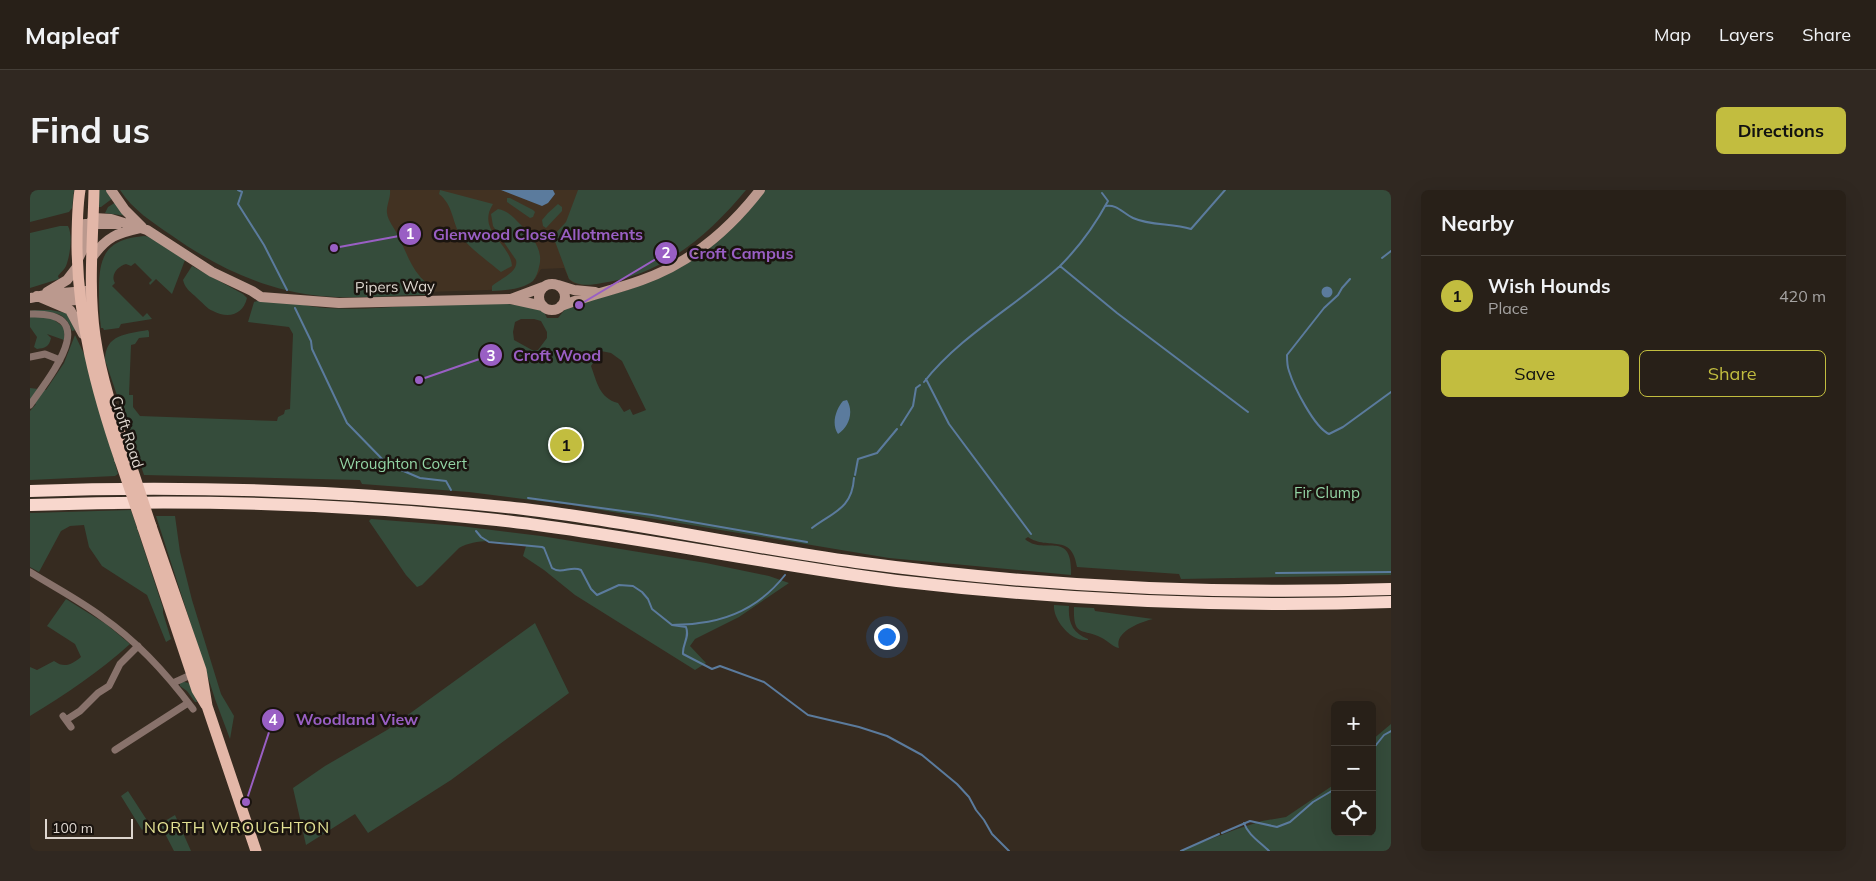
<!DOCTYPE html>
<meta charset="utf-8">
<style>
:root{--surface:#282018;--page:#302821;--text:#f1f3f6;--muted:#a5a3a2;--line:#443e37;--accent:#c2bd3f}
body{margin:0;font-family:Mulish,sans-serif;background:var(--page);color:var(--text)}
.controls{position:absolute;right:15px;bottom:15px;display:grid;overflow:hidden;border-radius:8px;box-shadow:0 5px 20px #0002}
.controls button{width:45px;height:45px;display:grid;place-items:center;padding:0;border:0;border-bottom:1px solid var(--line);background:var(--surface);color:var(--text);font:25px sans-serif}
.scale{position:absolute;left:15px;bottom:12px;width:88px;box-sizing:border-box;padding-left:5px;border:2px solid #ded6cf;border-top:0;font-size:14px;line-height:18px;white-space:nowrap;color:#ded6cf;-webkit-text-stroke:4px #1a140f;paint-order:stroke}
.you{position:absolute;left:856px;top:446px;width:18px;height:18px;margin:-12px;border:4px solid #fff;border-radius:50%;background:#1a73e8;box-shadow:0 0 0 8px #1a73e833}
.badge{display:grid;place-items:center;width:32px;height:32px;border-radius:50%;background:var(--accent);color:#111;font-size:16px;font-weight:700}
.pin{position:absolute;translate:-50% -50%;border:2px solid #fff;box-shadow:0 1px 5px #0006}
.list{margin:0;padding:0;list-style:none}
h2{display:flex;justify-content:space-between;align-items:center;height:65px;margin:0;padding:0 20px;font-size:21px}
h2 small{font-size:16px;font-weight:400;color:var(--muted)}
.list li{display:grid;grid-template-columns:32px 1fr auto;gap:15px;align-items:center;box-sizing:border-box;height:80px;padding:0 20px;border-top:1px solid var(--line)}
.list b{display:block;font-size:19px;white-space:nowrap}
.list p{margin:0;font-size:16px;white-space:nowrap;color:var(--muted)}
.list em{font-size:16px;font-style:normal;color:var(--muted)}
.actions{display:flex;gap:10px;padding:15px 20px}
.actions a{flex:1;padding:11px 0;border:1px solid var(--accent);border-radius:8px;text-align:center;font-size:18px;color:var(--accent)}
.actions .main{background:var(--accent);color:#111}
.icon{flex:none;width:28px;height:28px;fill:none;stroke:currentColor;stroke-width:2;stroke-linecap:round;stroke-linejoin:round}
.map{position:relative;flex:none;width:1361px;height:661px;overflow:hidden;border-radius:8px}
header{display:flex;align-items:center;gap:30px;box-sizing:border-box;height:70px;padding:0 25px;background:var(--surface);border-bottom:1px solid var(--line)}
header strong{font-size:24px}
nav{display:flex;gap:28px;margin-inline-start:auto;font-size:18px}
.intro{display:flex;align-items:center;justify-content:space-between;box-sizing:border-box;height:120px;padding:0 30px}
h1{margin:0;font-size:35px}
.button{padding:12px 22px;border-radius:8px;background:var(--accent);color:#111;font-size:18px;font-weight:700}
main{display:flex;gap:30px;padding:0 30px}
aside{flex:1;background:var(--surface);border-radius:8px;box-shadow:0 5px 20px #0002}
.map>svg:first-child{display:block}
.built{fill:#423222}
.green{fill:#354c3b;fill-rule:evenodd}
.water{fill:#5b7b9d}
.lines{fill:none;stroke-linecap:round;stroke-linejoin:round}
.stream{stroke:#5b7b9d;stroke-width:2}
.minor{stroke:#88726b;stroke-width:7}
.secondary{stroke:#bb998e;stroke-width:10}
.primary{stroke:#e3b7a8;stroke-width:11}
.motorway{stroke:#f8d7cd;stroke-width:12}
.primary-bridge{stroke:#e3b7a8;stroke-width:11}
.labels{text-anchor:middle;stroke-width:5;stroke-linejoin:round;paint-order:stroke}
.street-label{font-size:15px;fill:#ded6cf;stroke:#1a140f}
.park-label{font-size:15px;fill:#93d5a5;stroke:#1a140f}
.neighbourhood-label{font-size:16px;letter-spacing:1px;fill:#e3e293;stroke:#1a140f}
.leader{fill:none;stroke:#995fc4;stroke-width:2}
.callout-dot{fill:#995fc4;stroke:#1a140f;stroke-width:2}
.mark-label{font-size:15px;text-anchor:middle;font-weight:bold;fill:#fff}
.callout-label{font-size:16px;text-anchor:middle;font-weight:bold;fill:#995fc4;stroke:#1a140f;stroke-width:5;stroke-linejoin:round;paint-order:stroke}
</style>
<header>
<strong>Mapleaf</strong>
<nav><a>Map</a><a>Layers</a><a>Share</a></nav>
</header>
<div class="intro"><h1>Find us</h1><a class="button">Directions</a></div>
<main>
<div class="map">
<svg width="1361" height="661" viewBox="0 0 1361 661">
<rect width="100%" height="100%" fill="#362b20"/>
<path class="built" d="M350,0H584L603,85L578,92L552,95L543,93L539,89L534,78L511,79L505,89L484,99L396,102L387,98L368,65Z"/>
<path class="green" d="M0,0H44L42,18L39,22L0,32Z
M69,0H78L83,8L71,17H69Z
M90,0H360C361,7 356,16 357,23C358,31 364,37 367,44C377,62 381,81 398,94L395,105H383C353,106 321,109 291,106C236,101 186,77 141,45C122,32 103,20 90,0Z
M410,0L463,14C446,41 480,52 482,76L471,82C460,73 437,56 430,45C422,31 423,15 409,4Z
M548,0H716C679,45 632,85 572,93C561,95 548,97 539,89L523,46L536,32Z
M734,0H1361V385L1151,389L1149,384L1047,377C1042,342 1018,361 998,347L995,349C1013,366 1043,338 1041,385L859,368L541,315L439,302L332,294L330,290L114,285L75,170C75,144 97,144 118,140L119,142V147L109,148L105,154L101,155L99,205H103V217L110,226L247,231L248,227L254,224L255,220L260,219L263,144L259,137L218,132L224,112C240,106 277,117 296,118C367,123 442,102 513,120L517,128H528L537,117L601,99L661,71L714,26ZM491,129H504L511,131L517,142V148L508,160H502L484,150L483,142L485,132ZM571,161L581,163L592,171L616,220L603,225L600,219L594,222L588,213C569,208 567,192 561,176Z
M477,8H480L503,20L505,22L503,27L500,28L477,12Z
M86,12L97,26L75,23L78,17Z
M528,14L532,17V21L516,38L513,36L512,30L518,23Z
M468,19C477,20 484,28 490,34C502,46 514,60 509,77C508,82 506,87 503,91C491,100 476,100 462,101V96C470,89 489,82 486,70L463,36L461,24Z
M30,36H38C43,45 40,66 36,76C34,80 31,82 28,86L29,89L0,98V43Z
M114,46L121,47L155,70L142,104L126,89L120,95L119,93L122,90L105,73L101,76L96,74C88,76 80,85 85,93L82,96L113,127L117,123L122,129L91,134L89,138L74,140L73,138H71C69,124 69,111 69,98C69,64 78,49 114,46Z
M162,76L213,104L217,108C213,125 198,129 183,121C177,119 172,112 167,108C161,102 155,99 153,90Z
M0,120H21L36,123L46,140L42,141C34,116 17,125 0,120Z
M0,127H20L35,138L34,150L17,144L21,148C19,157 15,158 7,159L4,157L7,147L0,137Z
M45,145L56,168L88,284L85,286L0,290V221L6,214L0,213V198L16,200L34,173Z
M101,320L133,418V423L141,449L136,452L117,405L72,376L59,357L54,335L40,336L31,341L9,382L0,377V323Z
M126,326H145L150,362L162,410L191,504L204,526L200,549L185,509Z
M341,329L430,336L511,346L676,373L739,386L759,393L709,427L665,449L660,456L676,473L665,480L545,405L514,380L493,366L496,356C475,352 448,347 429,358L392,395L387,397L376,385L339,331Z
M36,409L76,434L100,454C69,482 36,504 0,526V477L7,480L24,471C35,479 42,474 51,467L45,454L17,436Z
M1024,415L1039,416C1038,432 1042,443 1058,449V450C1054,450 1050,450 1046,448C1035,443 1023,427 1024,415Z
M1044,417L1064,418L1065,421L1123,429C1110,432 1084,442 1089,458C1083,457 1078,451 1072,448C1052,438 1043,448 1044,417Z
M505,433L539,503L421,590L338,643L325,624L276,655L263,598L295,576L357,540Z
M150,492C166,491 163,501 167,512H165L157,501L150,496Z
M1361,534V661H1149L1207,639L1232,631L1256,627L1305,594V642H1342V550Z
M98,601L120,635L112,640L91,606Z
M145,625L161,661H144L130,634Z"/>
<path class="water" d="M471,0H523L525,4L518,13L512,16Z
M1291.5 102a5.5 5.5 0 1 1 11 0a5.5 5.5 0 1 1-11 0Z
M817,210C824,222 819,237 808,244C801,234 806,219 813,211Z"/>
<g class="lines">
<path class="stream" d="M208,0L212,2L208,14L234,55L257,100
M1075,16C1088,14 1092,23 1103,28C1121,36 1142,33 1161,39L1195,0
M1352,68L1361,61
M1030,76C1049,57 1065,35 1078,11L1072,3
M1320,89L1312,98L1308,105L1294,118L1257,165C1257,170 1257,176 1259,181C1264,197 1284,237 1299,244L1313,237L1361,202
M265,118L281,151L282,159L317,233L357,274L390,288L416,291L421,300
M896,189L919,234L1001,344
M894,192C931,145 986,116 1030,76L1087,123L1218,222
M871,235L883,216L886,198L890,195
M825,285L828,269L847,263L867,239
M498,308L622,325L777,352
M782,338C803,322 822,319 824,288
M446,341L451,347L459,352L512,357L514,358L522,378C532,385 541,375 551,380L561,399L567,405L589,395L603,396L612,402L618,409L622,419L642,435C651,434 660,435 669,433C704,429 733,413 755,385
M1246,383L1361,382
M642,435L656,437C660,448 652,454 653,464L682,479L690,476L734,492L778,525L829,537L857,546L892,565L927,594L939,607L946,620L954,630L962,644L979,661
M1342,560L1354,545L1361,541
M1214,633C1218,645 1230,652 1239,661
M1192,643L1220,631L1247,637L1260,632L1283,612L1305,599
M1151,661L1189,644"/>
<path class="minor" d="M0,124C74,121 20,186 0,215
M0,167L15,164L30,170
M0,382C24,397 49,410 72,427C108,452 137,484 163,519
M143,493L165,483
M33,526L41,537
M36,530L50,521L68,503L79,496L90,474L108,456
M85,560L158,513"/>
<path class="secondary" d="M81,0L95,20L112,37
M55,34H88
M63,66C77,47 87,43 110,38
M47,71L54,57L55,40L64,28L81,29L117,40L182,82L222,101L231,107L309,113L481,109L513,116
M509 107a13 13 0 1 1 26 0a13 13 0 1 1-26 0Z
M528,95L544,100L565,102
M17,102L37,90L47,77
M7,106L40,120L53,144
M0,108L20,104L56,101
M481,109L513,97
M24,112L57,109
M531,116C558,105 585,100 612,90C660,73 699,40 730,0"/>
<path class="primary" d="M50,0C47,19 47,38 47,57C48,131 66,200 90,270
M64,0C63,48 58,98 65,146C71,188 85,229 99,269
M121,336L171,480L177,516L226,661
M113,338L167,500L176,515"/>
<path class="motorway" d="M0,301C165,295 330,301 494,319C605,332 715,357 826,372C1004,396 1182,405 1361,399
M0,315C156,309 311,313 467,330C601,345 733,374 867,391C1031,410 1196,418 1361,412"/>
<path class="primary-bridge" d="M99,269L121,336
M90,270L113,338"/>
</g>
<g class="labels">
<g class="street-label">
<text transform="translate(365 97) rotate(-1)" y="5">Pipers Way</text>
<text transform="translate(97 242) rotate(72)" y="5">Croft Road</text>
</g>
<g class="park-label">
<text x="373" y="279">Wroughton Covert</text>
<text x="1297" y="308">Fir Clump</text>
</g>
<g class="neighbourhood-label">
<text x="207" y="643">NORTH WROUGHTON</text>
</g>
</g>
<path class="leader" d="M304 58L380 44M549 115L636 63M389 190L461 165M216 612L243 530"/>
<g class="callout-dot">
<circle cx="304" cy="58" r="5"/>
<circle cx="549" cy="115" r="5"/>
<circle cx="389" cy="190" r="5"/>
<circle cx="216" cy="612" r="5"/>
<circle cx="380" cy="44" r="12"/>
<circle cx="636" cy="63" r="12"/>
<circle cx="461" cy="165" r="12"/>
<circle cx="243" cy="530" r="12"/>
</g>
<g class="mark-label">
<text x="380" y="49">1</text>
<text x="636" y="68">2</text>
<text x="461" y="171">3</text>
<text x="243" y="535">4</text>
</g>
<g class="callout-label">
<text x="508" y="50">Glenwood Close Allotments</text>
<text x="711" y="69">Croft Campus</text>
<text x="527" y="171">Croft Wood</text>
<text x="327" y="535">Woodland View</text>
</g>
</svg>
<div class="controls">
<button>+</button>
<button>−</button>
<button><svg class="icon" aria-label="locate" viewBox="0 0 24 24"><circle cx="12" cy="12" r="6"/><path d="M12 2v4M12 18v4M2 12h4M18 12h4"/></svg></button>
</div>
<div class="scale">100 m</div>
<div class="you"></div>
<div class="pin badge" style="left:536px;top:255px">1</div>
</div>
<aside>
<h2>Nearby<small></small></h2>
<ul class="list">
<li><span class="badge">1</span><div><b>Wish Hounds</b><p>Place</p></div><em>420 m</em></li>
</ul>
<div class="actions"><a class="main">Save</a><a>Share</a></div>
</aside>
</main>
